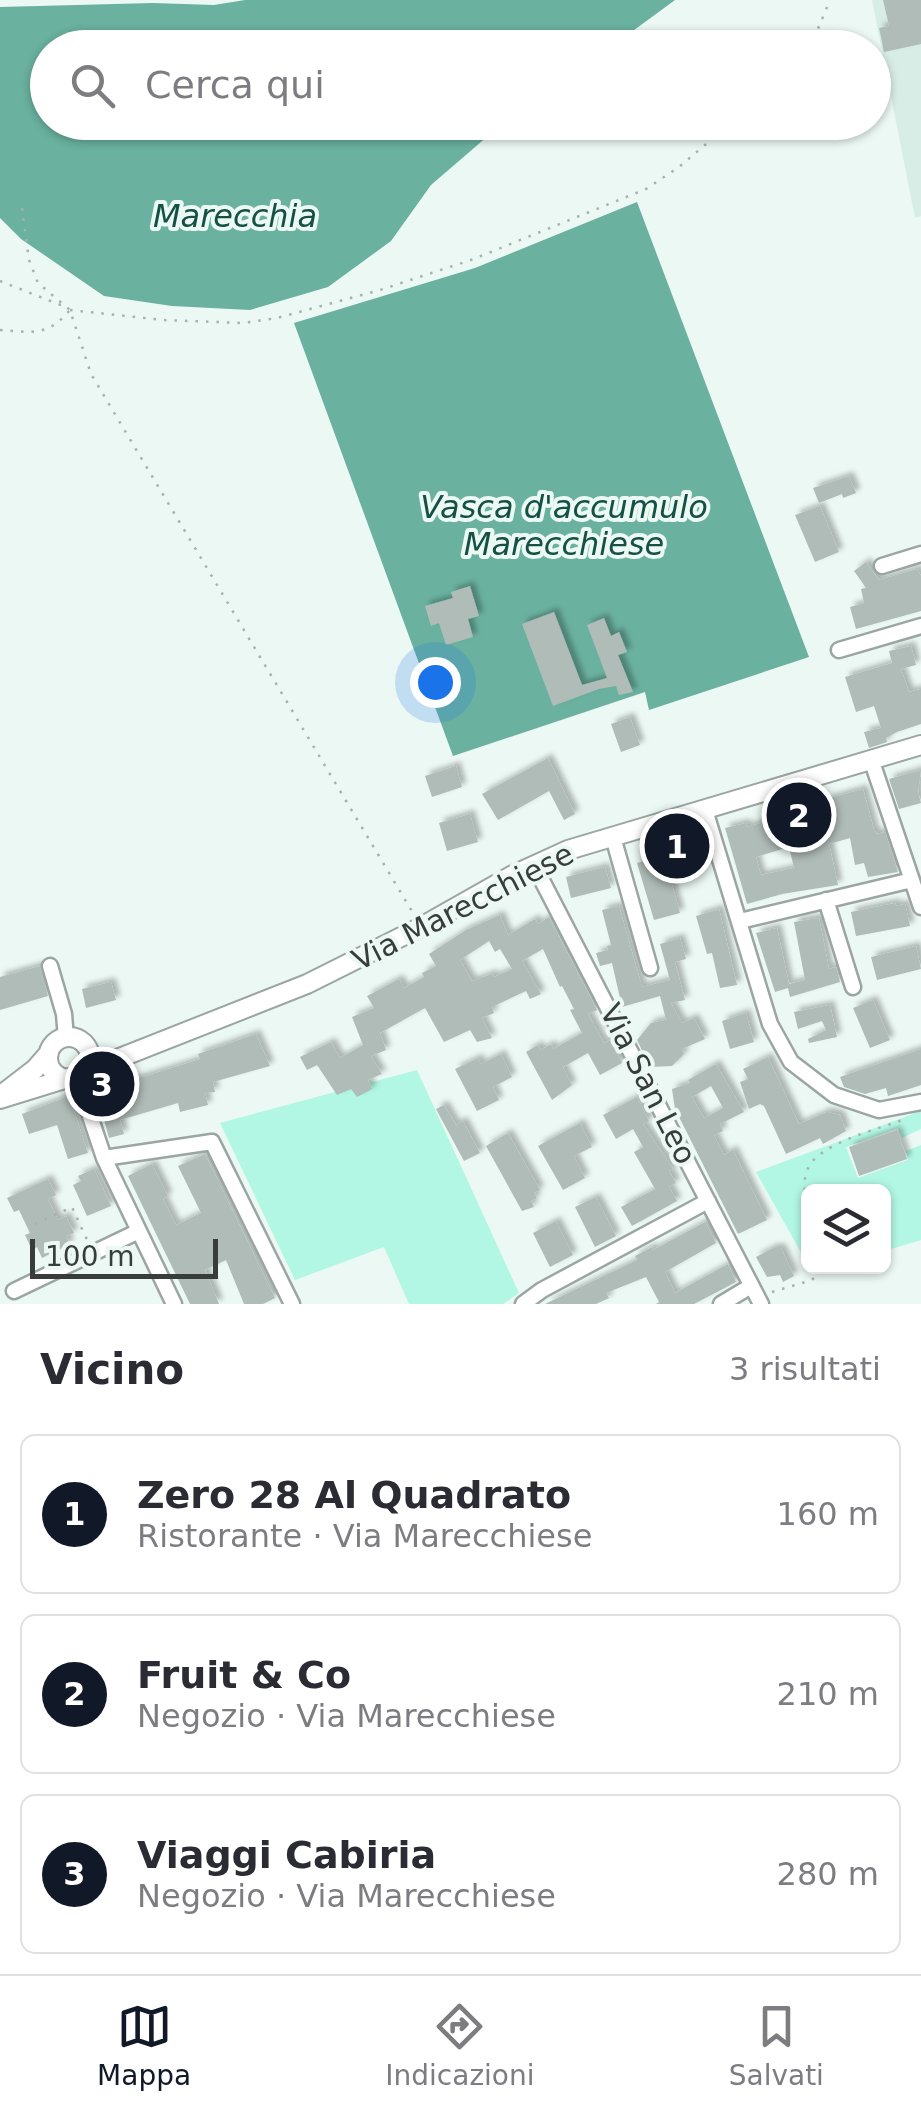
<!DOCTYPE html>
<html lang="it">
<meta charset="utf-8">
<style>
:root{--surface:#fff;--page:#f2f2f3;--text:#2b2b33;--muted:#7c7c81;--line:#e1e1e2;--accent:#111827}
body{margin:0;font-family:"DejaVu Sans",sans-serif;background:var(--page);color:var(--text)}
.controls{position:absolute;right:30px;bottom:30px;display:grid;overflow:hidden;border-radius:15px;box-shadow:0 2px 8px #0004}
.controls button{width:90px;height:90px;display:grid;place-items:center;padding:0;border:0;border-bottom:2px solid var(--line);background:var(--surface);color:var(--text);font:50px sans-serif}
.scale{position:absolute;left:30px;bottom:25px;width:188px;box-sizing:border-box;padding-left:10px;border:5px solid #383d3b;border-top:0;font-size:28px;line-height:35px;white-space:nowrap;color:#383d3b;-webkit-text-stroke:8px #ecf8f4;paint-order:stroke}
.you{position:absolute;left:435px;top:682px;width:35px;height:35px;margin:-25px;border:8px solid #fff;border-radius:50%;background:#1a73e8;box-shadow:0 0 0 15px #1a73e833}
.badge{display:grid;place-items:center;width:65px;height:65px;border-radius:50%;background:var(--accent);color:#fff;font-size:32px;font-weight:700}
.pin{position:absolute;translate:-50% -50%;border:5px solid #fff;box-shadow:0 2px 10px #0006}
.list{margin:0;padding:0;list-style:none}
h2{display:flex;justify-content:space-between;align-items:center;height:130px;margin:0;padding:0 40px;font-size:42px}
h2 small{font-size:32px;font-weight:400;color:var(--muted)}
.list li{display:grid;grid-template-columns:65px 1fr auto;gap:30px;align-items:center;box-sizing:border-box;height:160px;margin:0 20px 20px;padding:0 20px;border:2px solid var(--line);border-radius:15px}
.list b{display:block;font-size:38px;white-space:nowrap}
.list p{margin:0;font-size:32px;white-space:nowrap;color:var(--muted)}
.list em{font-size:32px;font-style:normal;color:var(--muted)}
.icon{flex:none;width:55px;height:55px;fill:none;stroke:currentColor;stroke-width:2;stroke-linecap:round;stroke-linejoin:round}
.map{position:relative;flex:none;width:921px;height:1304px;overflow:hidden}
.search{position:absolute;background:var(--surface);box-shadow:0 2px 8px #0004;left:30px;right:30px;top:30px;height:110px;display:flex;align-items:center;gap:25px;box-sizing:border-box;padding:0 35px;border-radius:55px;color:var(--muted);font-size:38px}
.sheet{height:670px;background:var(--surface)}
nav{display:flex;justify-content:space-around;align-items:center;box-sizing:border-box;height:140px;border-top:2px solid var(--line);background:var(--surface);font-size:28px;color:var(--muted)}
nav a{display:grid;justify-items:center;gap:5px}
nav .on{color:var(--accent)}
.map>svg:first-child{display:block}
.built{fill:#d9ede7}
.green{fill:#b1f7e3}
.water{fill:#6ab19f}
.building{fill:#b0bcb8;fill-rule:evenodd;filter:url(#shadow)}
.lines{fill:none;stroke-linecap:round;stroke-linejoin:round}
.minor-casing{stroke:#9ba6a3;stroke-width:19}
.major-casing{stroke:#9ba6a3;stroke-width:22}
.path{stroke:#a8b1ae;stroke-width:2.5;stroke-dasharray:2.5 8;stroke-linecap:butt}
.minor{stroke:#fff;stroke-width:14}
.major{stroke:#fff;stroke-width:18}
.labels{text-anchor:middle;stroke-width:8;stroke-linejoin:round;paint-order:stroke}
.street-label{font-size:30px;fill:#383d3b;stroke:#ecf8f4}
.water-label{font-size:32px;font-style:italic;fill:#145144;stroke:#ecf8f4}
</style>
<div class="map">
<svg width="921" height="1304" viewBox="0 0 921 1304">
<defs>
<filter id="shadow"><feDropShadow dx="4.5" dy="-4.5" stdDeviation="2.5" flood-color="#0004"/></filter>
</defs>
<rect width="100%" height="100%" fill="#ecf8f4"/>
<path class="built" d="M872,0H921V216L915,218Z"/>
<path class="green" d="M417,1070L519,1293L503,1304H409L384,1247L295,1280L220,1123Z
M921,1111V1129L902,1138L898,1128L846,1147L858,1178L908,1160L906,1151L921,1145V1240L884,1251V1192H808V1265L756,1172Z"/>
<path class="water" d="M245,0H675L611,47L48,48V122L503,123L431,185L391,241L328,287L250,310L172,306L104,296L21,239L0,218V7L153,3L214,5Z
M637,202L809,657L649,710L645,692L453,756L294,323L475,268Z"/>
<path class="building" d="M883,0H921V44L884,52L879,28L889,26Z
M849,476L856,493L843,498L842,494L819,503L813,488Z
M820,506L839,552L815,562L795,515Z
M866,562L879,580L917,569L921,576V611L856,629L850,607L864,603L861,589L866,588L854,571Z
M470,586L479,616L468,619L473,637L446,645L439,623L431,626L425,606L453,598L451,592Z
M554,612L582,685L607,678L587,625L604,618L611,636L619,632L627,652L618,655L633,692L619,695L616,686L599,689L553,706L522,624Z
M911,646L916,665L901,669L909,692L921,689V724L897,732L886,738L887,742L869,748L864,732L881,728L874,706L856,712L845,677L892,663L889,651Z
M630,717L640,745L621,752L611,724Z
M548,758L575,814L564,820L549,791L498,820L482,794Z
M456,766L462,787L432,797L425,776Z
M921,770L918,792L921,803L899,809L889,779Z
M863,789L874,830L877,834L885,832L898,872L868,877L864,863L855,865L850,838L829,844L838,885L782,894L747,904L725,828L746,823L747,827L828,804L827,799ZM789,847L794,868L761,875L756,857Z
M470,814L478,842L447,851L439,823Z
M701,839L706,855L667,867L680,913L654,920L637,863L674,852L673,848Z
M605,867L611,888L571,898L566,877Z
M895,903L896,906L905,904L910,926L856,936L851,912Z
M619,906L642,987L670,980L660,944L680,938L686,959L675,962L685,1000L671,1003L682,1023L694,1018L705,1039L682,1049L684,1054L672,1066L650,1067L637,1040L651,1023L666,1020L660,996L622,1007L612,963L600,966L596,953L608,950L607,946L611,945L602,910Z
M719,909L737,985L720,988L712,953L707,954L696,916Z
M500,915L508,935L535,919L538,924L549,917L597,1010L588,1014L604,1043L611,1040L622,1063L600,1075L588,1053L563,1067L572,1085L552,1100L526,1052L538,1045L541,1050L551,1044L553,1049L582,1033L570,1010L574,1009L562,986L560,987L543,949L522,961L541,994L530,999L526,991L492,1007L494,1013L482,1018L492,1038L477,1042L470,1030L444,1042L425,1008L380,1033L386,1050L371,1056L382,1074L368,1080L372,1089L357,1097L351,1089L337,1095L317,1065L307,1070L300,1057L331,1042L340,1058L363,1045L352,1017L374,1008L367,996L399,979L404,988L424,977L422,973L436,966L429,954L466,930ZM489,941L495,952L500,949L512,969L494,977L492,974L472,981L460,960Z
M819,918L829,969L836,967L840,982L790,997L788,988L775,992L756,933L777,928L789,984L805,980L794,922Z
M916,946L921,969L877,980L871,957Z
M40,966L48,996L0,1010V977Z
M111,982L116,1000L86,1008L82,989Z
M873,1000L890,1040L870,1048L853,1008Z
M830,1005L837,1037L809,1043L808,1039L826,1030L822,1021L798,1029L794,1012Z
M746,1013L754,1042L730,1049L722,1021Z
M256,1034L270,1066L213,1082L215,1092L205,1093L208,1105L180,1112L178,1103L120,1120L124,1134L109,1138L95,1086L110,1082L113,1094L133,1088L130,1081L200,1059L198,1054Z
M921,1049V1085L888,1096L886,1088L865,1094L844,1087L840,1077Z
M501,1054L512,1077L493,1087L499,1100L477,1111L455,1069L478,1058L481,1064Z
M768,1057L799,1124L827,1112L840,1115L846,1131L823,1144L820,1138L786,1154L764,1106L760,1104L749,1109L740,1082L748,1079L743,1069Z
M716,1064L744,1112L720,1124L723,1131L714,1135L724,1155L733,1150L767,1220L738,1234L675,1109L672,1089L690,1083L688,1080ZM711,1086L723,1108L704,1118L692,1097Z
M69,1096L88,1153L68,1159L57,1125L29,1134L22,1114Z
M637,1097L649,1121L643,1124L673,1169L669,1171L676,1183L669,1187L677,1201L632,1226L621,1207L655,1189L634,1152L643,1147L633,1129L616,1139L603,1115Z
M444,1105L456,1125L463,1121L480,1153L464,1161L436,1109Z
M580,1123L592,1147L574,1156L585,1178L563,1190L538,1146Z
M897,1130L907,1159L859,1176L849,1147Z
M508,1133L540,1190L534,1193L537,1198L531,1201L534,1207L522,1211L486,1146Z
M205,1154L275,1298L263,1304H244L226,1260L205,1270L219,1304H190L128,1176L152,1164L168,1196L163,1199L176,1225L201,1213L178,1166Z
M94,1169L111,1206L87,1216L73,1185L81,1181L78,1176Z
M48,1179L56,1195L48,1199L58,1220L66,1216L74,1233L66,1236L70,1244L42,1258L37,1247L32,1250L25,1235L30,1233L19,1210L14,1212L7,1198Z
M596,1197L616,1236L595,1247L575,1207Z
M556,1221L573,1255L550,1267L533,1233Z
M705,1222L716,1243L665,1272L675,1293L728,1264L736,1282L694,1304H656L659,1302L646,1277L606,1293L609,1298L596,1304H545L637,1260L635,1256L652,1247L653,1250Z
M773,1248H781L794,1276L783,1282L780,1275L767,1277L756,1257Z"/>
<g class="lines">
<defs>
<path id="minor" d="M882,566L921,554
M839,650L921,626
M872,762L921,907
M705,810L770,1024L791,1062L834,1095L879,1110L921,1102
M613,837L650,968
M534,865L761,1304
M826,900L853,987
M740,921L912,880
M50,966L64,1014L66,1038
M77,1077L104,1158L174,1304
M104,1158L212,1142L292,1304
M14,1291L139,1231
M523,1304L542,1290L708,1201
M721,1304L751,1286"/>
<path id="major" d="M48 1058a21 21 0 1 1 42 0a21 21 0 1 1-42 0Z
M84,1072L307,984L421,927L511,876L568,850L921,745
M5,1092L35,1069L49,1053
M0,1099L68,1078"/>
</defs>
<use href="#minor" class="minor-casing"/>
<use href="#major" class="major-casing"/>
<path class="path" d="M810,48L830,0
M22,208L29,260L38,283L70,310L91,374L413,913
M0,281L63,306
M70,310L163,320L243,323L277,318L380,290L471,260L646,189L679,167L732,122
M0,330C31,332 47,337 69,311
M808,1211C806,1199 802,1183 807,1171C816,1143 880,1129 905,1119
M35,1224L72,1207L88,1242
M772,1292L812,1280L819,1272L818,1266"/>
<use href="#minor" class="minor"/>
<use href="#major" class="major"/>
</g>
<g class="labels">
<g class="street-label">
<text transform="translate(463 907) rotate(-27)" y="10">Via Marecchiese</text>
<text transform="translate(648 1084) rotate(63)" y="10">Via San Leo</text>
</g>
<g class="water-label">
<text x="235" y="227">Marecchia</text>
<text x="564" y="518">Vasca d'accumulo<tspan x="564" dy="37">Marecchiese</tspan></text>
</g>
</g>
</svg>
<div class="controls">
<button><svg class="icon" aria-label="layers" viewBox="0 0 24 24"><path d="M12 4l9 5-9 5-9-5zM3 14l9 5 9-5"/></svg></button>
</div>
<div class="scale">100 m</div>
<div class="you"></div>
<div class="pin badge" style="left:677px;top:846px">1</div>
<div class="pin badge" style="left:799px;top:815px">2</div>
<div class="pin badge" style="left:102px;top:1084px">3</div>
<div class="search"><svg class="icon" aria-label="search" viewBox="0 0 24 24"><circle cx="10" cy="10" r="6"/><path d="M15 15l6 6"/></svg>Cerca qui</div>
</div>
<section class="sheet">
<h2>Vicino<small>3 risultati</small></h2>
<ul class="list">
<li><span class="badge">1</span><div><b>Zero 28 Al Quadrato</b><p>Ristorante · Via Marecchiese</p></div><em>160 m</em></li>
<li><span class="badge">2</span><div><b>Fruit &amp; Co</b><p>Negozio · Via Marecchiese</p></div><em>210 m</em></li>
<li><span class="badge">3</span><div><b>Viaggi Cabiria</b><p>Negozio · Via Marecchiese</p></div><em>280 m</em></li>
</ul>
</section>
<nav>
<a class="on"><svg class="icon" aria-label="map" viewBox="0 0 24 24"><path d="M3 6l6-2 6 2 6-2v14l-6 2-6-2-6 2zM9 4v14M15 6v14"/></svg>Mappa</a>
<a><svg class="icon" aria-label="directions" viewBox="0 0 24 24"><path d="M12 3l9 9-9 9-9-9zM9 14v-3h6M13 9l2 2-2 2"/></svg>Indicazioni</a>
<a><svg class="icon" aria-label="saved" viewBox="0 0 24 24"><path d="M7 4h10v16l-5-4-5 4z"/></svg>Salvati</a>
</nav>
